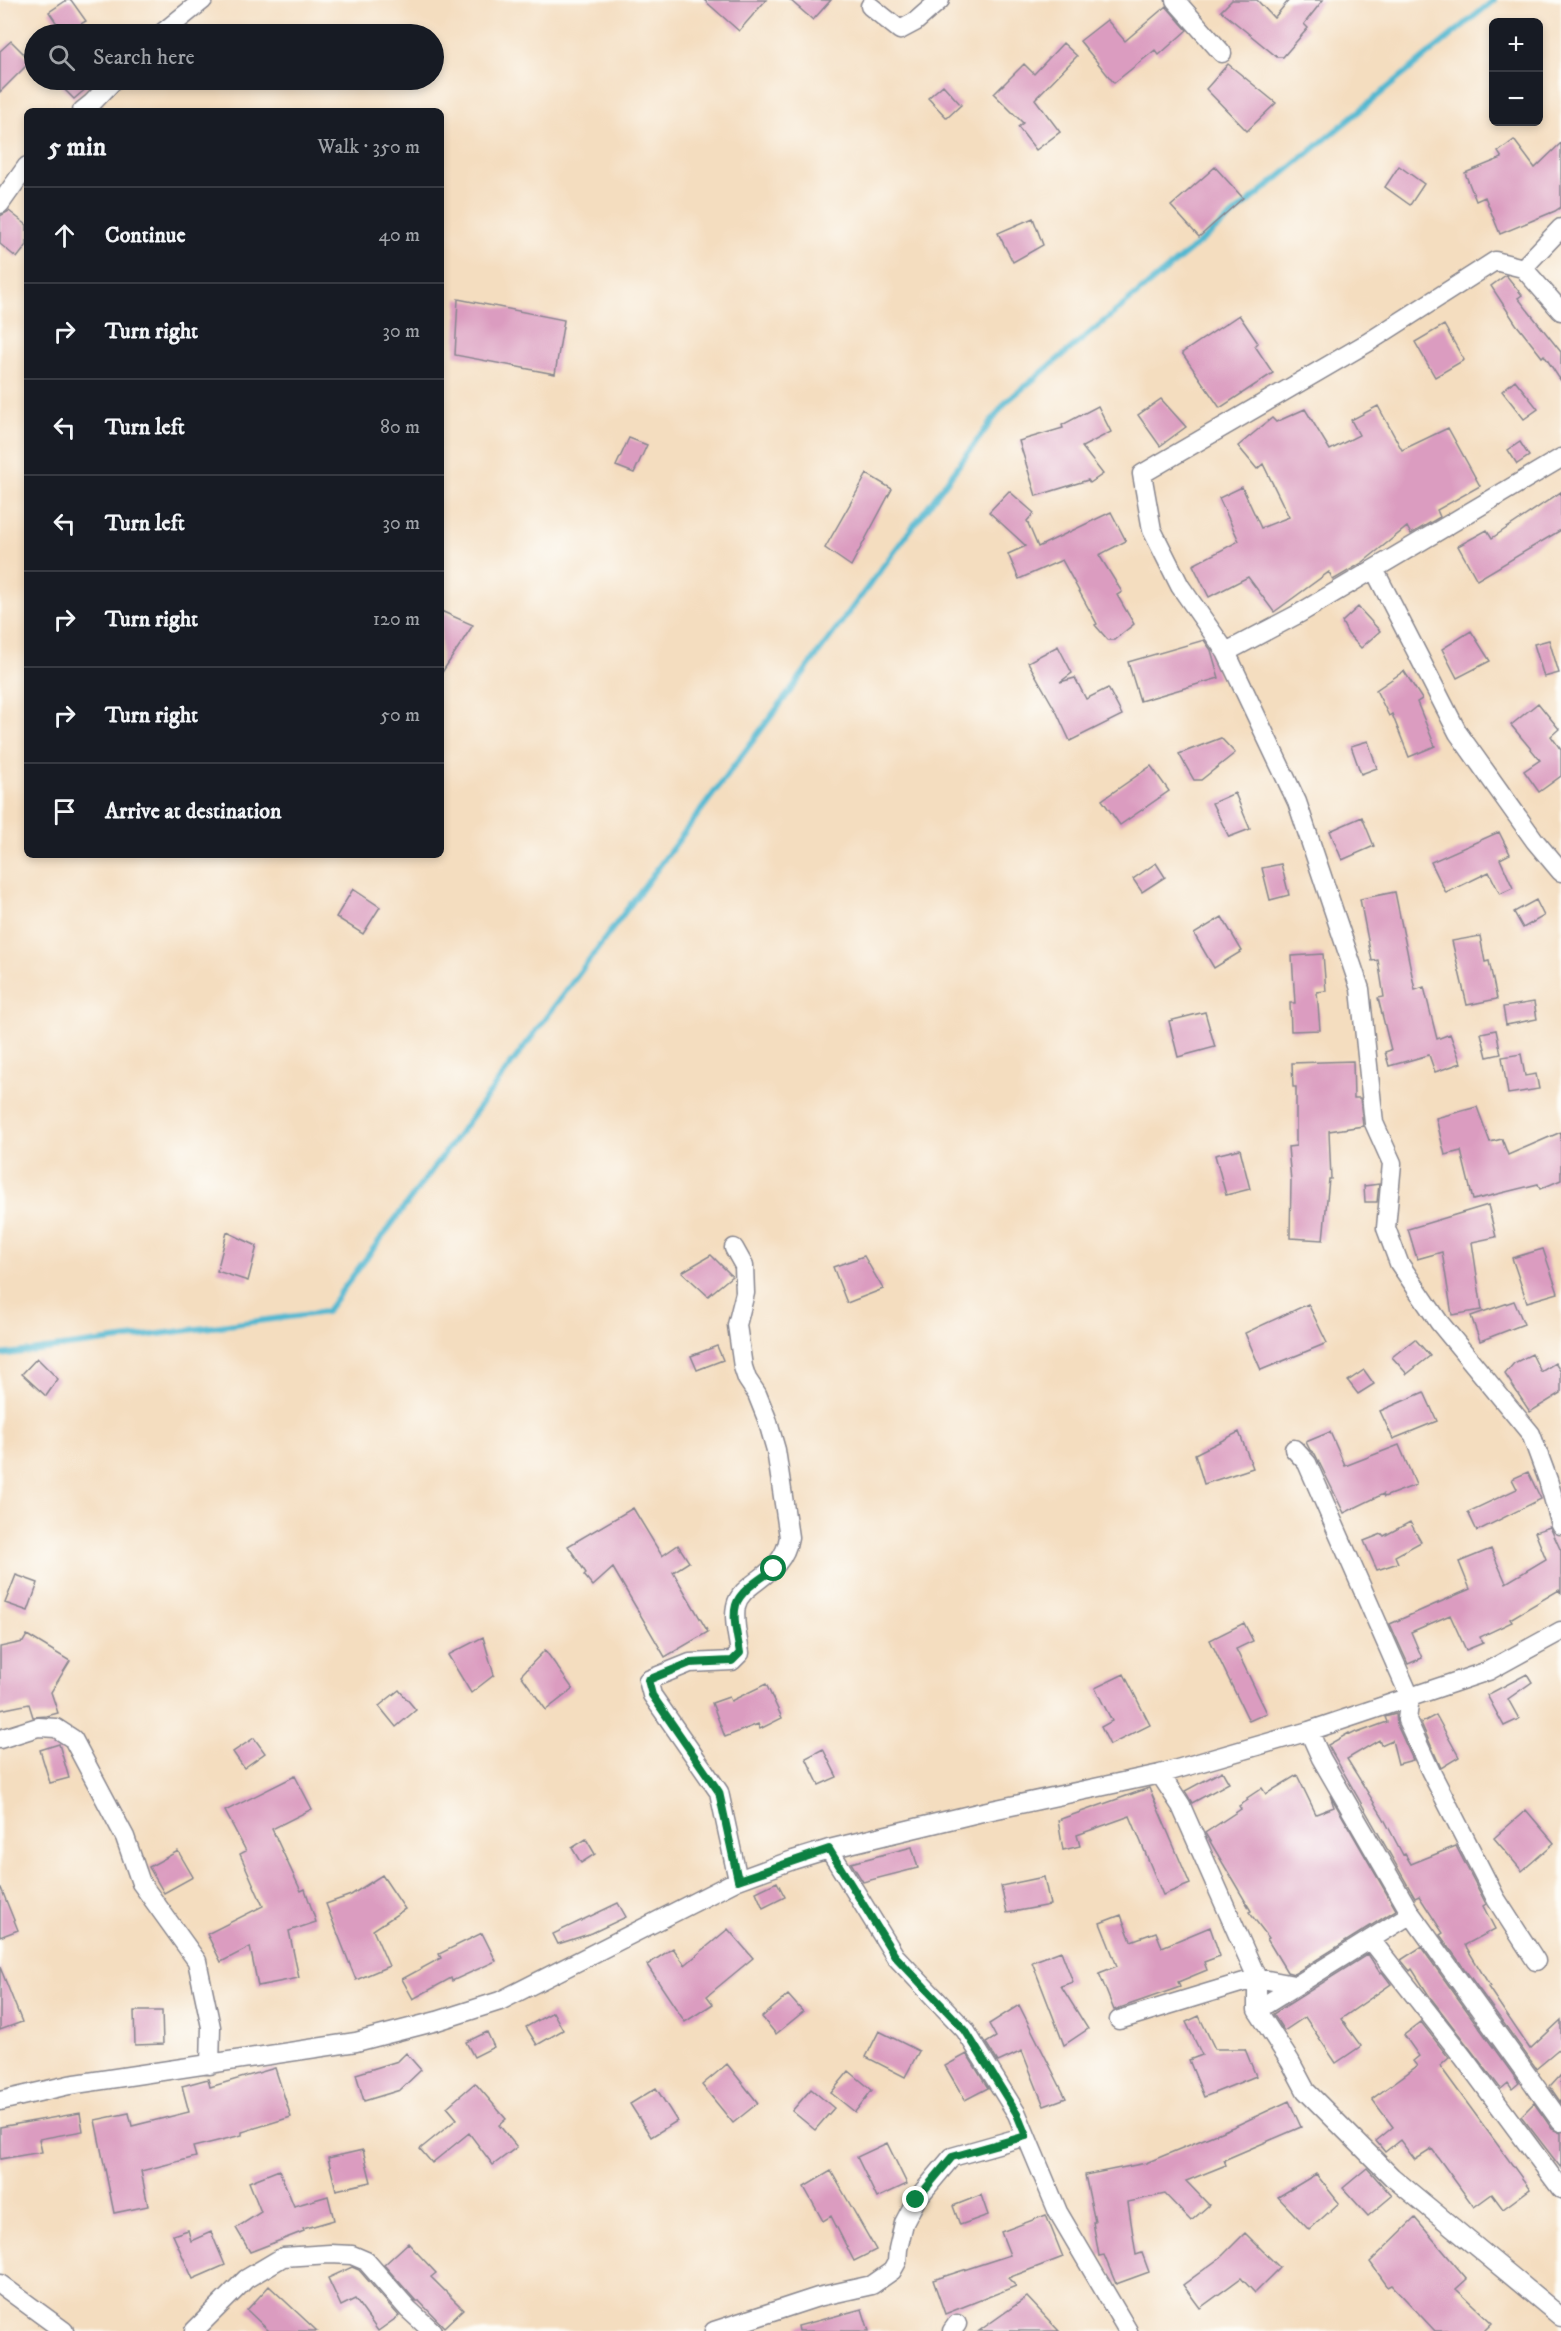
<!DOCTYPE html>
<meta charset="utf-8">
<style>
:root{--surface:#171b24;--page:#20242c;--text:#f1f3f6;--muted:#9ea1a6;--line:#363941}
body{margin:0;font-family:"IM FELL DW Pica",serif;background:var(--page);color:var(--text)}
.controls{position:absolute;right:18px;top:18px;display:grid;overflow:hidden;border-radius:9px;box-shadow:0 3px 9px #0003}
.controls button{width:54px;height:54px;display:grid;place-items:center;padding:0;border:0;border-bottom:2px solid var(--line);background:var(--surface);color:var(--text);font:30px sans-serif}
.stop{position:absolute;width:18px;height:18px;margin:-14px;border:4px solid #0b8043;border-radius:50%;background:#fff}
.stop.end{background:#0b8043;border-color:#fff;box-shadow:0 2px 6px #0008}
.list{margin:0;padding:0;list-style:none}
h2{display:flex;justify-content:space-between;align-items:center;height:78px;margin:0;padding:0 24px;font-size:26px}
h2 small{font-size:20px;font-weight:400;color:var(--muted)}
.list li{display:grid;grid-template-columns:39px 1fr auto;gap:18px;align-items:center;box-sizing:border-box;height:96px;padding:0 24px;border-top:2px solid var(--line)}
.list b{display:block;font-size:22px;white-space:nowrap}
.list em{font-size:20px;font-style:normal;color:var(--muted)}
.icon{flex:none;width:33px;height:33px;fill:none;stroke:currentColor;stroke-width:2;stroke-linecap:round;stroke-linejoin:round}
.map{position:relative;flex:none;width:1561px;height:2331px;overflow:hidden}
.search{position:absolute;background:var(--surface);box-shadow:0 3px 9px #0003;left:24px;top:24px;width:420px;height:66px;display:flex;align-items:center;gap:15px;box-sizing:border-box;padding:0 21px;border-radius:33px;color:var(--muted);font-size:22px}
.panel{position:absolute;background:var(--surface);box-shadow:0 3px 9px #0003;left:24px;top:108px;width:420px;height:750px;border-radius:9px}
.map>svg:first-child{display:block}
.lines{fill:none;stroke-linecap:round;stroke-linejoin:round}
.stream{stroke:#51b7d0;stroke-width:6}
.building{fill:#db9cc0}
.minor-casing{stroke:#88868e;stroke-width:21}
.minor{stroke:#fff;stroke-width:18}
.route{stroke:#0b8043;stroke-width:8}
</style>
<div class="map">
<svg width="1561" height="2331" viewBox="0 0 1561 2331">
<rect width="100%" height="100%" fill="#fdfcf7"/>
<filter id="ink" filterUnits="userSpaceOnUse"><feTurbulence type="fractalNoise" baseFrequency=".0167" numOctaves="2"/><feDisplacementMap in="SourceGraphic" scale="12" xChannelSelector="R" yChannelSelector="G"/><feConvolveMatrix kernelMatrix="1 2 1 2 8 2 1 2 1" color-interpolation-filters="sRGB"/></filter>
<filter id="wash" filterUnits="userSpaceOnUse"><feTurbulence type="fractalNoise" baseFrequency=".008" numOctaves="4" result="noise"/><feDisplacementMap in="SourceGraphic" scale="24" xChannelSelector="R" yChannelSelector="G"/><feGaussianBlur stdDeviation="1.35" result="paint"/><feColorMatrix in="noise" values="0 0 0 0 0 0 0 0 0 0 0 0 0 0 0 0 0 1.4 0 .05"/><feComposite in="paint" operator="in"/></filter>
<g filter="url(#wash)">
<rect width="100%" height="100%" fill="#f4ddbf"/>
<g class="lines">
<path class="stream" d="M0,1355L326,1312L1006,402L1494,0"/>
</g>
<g id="blocks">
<path class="building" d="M67,0H71L86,21L64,34L49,12Z
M704,0H766L739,31Z
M790,0H831L813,20Z
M1232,0H1257L1274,18L1289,0H1323L1304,24L1308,28L1283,57H1277L1221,11Z
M1166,6L1187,30L1159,55L1155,50L1114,83L1080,41L1107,20L1125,41Z
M11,41L31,61L0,92V51Z
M1063,43L1077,56L1035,99L1060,132L1036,150L1018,127L1023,123L994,94L1024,64L1034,74Z
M1228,64L1276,103L1247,131L1206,89Z
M55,80H96L74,99Z
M943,85L961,105L947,118L928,98Z
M1514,140L1535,168L1561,143V207L1555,211L1500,234L1485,197L1476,201L1465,173L1502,158L1498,152Z
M1399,166L1424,184L1410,205L1385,187Z
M1215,167L1243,198L1199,237L1171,206Z
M9,211L27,225V245L17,258L0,244V216Z
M1033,218L1043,245L1013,262L998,233Z
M1506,275L1522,295L1518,298L1561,352V381L1544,355L1542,357L1516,324L1491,286Z
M458,299L564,320L555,374L455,355Z
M1239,315L1258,343L1255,346L1273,373L1220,408L1182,353Z
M1444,325L1464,360L1435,377L1415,342Z
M1515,380L1538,409L1524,419L1502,391Z
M1161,399L1186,427L1160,446L1138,415Z
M1098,406L1111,432L1082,447L1103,474L1090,483L1088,480L1036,496L1019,441L1063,428L1062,425Z
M1378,406L1402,450L1448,428L1480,486L1437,510L1440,517L1411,534L1407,527L1362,563L1333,580L1329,572L1274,612L1248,577L1209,597L1193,565L1239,541L1219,498L1242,487L1261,528L1289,517L1263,464L1257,469L1238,446L1272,418L1276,422L1305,409L1330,450L1359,435L1351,420Z
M629,438L647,445L634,473L616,466Z
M1520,442L1529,456L1517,464L1508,450Z
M867,474L892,489L851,566L825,548Z
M1009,491L1034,513L1027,521L1038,547L1111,512L1126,541L1099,555L1122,592L1117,595L1134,624L1114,640H1108L1095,625L1097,624L1062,560L1019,579L1008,554L1026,546L989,512Z
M1561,492V530L1477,580L1458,546L1487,530L1492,538Z
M1358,607L1380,631L1361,648L1348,634L1342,622Z
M441,611L473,625L441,674Z
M1471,631L1490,661L1457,678L1442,649Z
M1204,640L1211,650L1219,678L1140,701L1128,662Z
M1549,640L1559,673L1544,677L1534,644Z
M1058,646L1072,673L1060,682L1075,678L1086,699L1108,688L1122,715L1070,741L1057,713L1028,662Z
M1404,671L1422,699L1417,702L1435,746L1409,757L1392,714L1389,716L1376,690Z
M1538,703L1559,729L1551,736L1561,750V776L1539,792L1524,771L1540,760L1511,725Z
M1221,738L1235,753L1201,780H1194L1179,754Z
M1368,741L1377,768L1361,774L1351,746Z
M1151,766L1169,791L1120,825L1102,800Z
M1235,793L1250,829L1229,837L1212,803Z
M1362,817L1374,846L1342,860L1330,831Z
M1499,832L1510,854L1500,859L1513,888L1500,894L1489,872L1446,893L1431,862Z
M1156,863L1165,877L1142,892L1133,879Z
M1281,864L1289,895L1270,900L1262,868Z
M353,889L380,907L363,934L336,917Z
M1395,892L1415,990L1424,987L1437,1039L1450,1034L1461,1063L1435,1072L1429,1055L1389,1066L1385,1052L1391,1050L1378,998L1384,997L1378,960L1372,961L1360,899Z
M1536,900L1544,916L1523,928L1514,912Z
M1222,917L1242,951L1214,968L1194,934Z
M1480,936L1485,962L1489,961L1497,999L1467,1005L1452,941Z
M1323,954L1326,991L1317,992L1320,1030L1291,1031L1290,1003H1295L1292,956Z
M1534,1002L1537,1019L1506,1025L1503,1007Z
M1205,1012L1215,1047L1178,1057L1169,1021Z
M1496,1030L1501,1054L1487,1057L1481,1033Z
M1521,1054L1525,1076L1536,1074L1539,1089L1508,1094L1502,1057Z
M1353,1061L1354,1098H1360L1363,1126L1329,1131L1331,1179H1329L1323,1240L1290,1238L1291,1181L1288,1147L1296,1146V1087H1293L1292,1063Z
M1477,1107L1490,1142L1502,1139L1508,1155L1561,1132V1180L1540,1189L1538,1184L1473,1200L1461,1151L1445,1155L1436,1118Z
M1240,1149L1250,1189L1226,1195L1215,1155Z
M1379,1184L1377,1202H1365L1364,1186Z
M1488,1205L1496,1237L1472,1242L1482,1310L1452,1315L1442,1252L1417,1259L1408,1229Z
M227,1232L257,1246L248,1281L217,1271Z
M1543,1249L1558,1293L1527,1302L1512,1258Z
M711,1255L732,1276L708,1296L682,1272Z
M864,1256L883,1289L847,1303L833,1267Z
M1514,1301L1524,1324L1480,1341L1471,1316Z
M1308,1304L1327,1343L1261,1370L1245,1333Z
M1415,1339L1430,1356L1407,1374L1392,1357Z
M717,1346L723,1360L697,1370L691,1356Z
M1532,1354L1541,1372L1555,1363L1561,1372V1393L1530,1412L1505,1374L1514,1363Z
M37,1358L58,1379L46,1396L22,1374Z
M1364,1370L1374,1384L1358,1394L1348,1381Z
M1424,1392L1437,1421L1393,1439L1380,1411Z
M1239,1432L1253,1468L1204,1484L1195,1454Z
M1330,1432L1345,1466L1399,1445L1416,1485L1384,1497L1383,1494L1344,1513L1315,1454L1310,1450L1306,1442Z
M1528,1472L1541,1499L1477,1531L1468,1512L1517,1489L1512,1479Z
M633,1508L662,1556L678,1545L689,1562L673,1572L708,1632L665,1657L613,1568L593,1586L584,1575L586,1573L568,1546Z
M1410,1522L1421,1542L1395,1556L1398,1563L1377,1570L1364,1541L1382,1534L1384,1536Z
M1550,1527L1561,1551V1594L1559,1590L1510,1619L1512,1622L1480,1637L1483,1643L1466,1650L1450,1615L1411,1632L1422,1658L1408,1664L1390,1624L1470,1589L1459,1562L1491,1549L1506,1583L1546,1559L1535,1532Z
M16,1575L38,1583L28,1611L5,1603Z
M1244,1623L1253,1641L1236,1649L1267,1713L1249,1721L1210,1640Z
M27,1635L70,1661L51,1692L58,1713L47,1716L33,1717L29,1704L0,1710V1647L23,1642Z
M483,1637L494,1675L471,1693L448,1655Z
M545,1650L573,1689L546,1710L521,1675Z
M1124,1674L1150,1725L1110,1745L1101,1727L1112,1721L1095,1688Z
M1527,1674L1532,1682L1508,1699L1519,1719L1504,1726L1487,1695Z
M766,1684L782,1718L760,1729L758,1724L725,1737L712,1703L729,1697L731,1701Z
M399,1690L416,1710L396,1727L379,1706Z
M1396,1714L1397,1725L1413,1760L1398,1764L1392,1740L1381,1745L1379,1740L1347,1759L1383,1817L1403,1855L1405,1854L1411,1864L1456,1846L1486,1904L1483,1906L1495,1929L1465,1945L1490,1986L1488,1987L1530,2049L1561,2020V2047L1536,2068L1440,1935L1443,1933L1419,1896L1415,1898L1328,1745L1349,1733L1350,1734L1356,1731L1357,1733L1387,1722L1385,1717Z
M1436,1715L1459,1757L1441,1768L1421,1723Z
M254,1738L265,1753L244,1768L233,1752Z
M59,1744L69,1778L50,1783L40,1750Z
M823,1749L837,1777L819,1785L806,1758Z
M1222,1771L1229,1783L1192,1803L1185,1791Z
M1297,1775L1316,1814L1334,1807L1330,1795L1396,1910L1294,1974L1287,1972L1267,1939L1269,1938L1249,1912L1251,1911L1205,1833L1241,1809L1239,1806L1248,1800L1247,1798L1262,1788L1266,1794Z
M295,1776L312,1809L272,1829L301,1891L305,1889L316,1922L289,1931L299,1978L258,1986L250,1947L221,1962L207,1934L263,1906L240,1854L246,1851L225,1811Z
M1149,1788L1190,1884L1163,1895L1130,1816L1077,1835L1080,1846L1063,1850L1058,1820Z
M1526,1810L1554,1843L1522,1871L1494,1838Z
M586,1839L595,1854L581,1863L572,1848Z
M912,1847L918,1868L863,1882L851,1863Z
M178,1851L193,1877L164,1893L149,1867Z
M382,1875L405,1909L373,1930L389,1966L356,1980L326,1904L351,1895Z
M1044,1877L1050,1905L1007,1913L1001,1886Z
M777,1882L785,1897L763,1908L756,1892Z
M1,1888L18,1930L0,1937V1889Z
M618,1903L626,1917L592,1933L558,1944L553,1934Z
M1121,1915L1131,1941L1156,1932L1162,1947L1210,1927L1220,1956L1204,1962L1207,1970L1178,1982L1180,1987L1114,2010L1099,1973L1117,1966L1100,1923Z
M728,1929L753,1958L707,1996L713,2004L685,2022L647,1965L673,1948L685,1965Z
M482,1933L496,1961L452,1981L451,1978L413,1999L402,1979L441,1958L439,1954Z
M1421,1947L1519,2083L1512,2089L1508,2083L1501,2089L1430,1997L1412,1969L1410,1971L1401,1960Z
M1061,1951L1073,1982L1061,1986L1088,2029L1064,2045L1032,1962Z
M1368,1954L1380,1973L1382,1972L1391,1984L1341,2019L1361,2046L1336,2063L1305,2017L1284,2031L1273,2014Z
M0,1967L22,2022L0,2030Z
M788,1995L803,2012L776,2034L762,2017Z
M1019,2005L1066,2098L1044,2106L1022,2051L998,2062L986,2043L996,2037L989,2024Z
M134,2011H162L163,2044L135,2045Z
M553,2012L563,2030L537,2045L526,2027Z
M1199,2016L1215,2049H1245L1256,2076L1204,2097L1189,2060L1202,2055L1186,2022Z
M1421,2022L1449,2058L1440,2066L1530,2189L1503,2209L1492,2194L1474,2207L1432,2149L1415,2160L1400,2140L1385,2152L1376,2141L1393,2127L1372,2099L1417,2066L1413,2061L1419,2056L1404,2035Z
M879,2031L919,2051L905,2077L866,2057Z
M487,2032L494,2047L474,2057L466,2042Z
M406,2053L421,2070L400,2090L364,2101L356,2074L398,2061Z
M967,2054L988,2088L965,2100L945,2066Z
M727,2064L758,2103L733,2123L702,2085Z
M275,2068L291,2117L242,2132V2135L193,2147L196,2157L141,2171L148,2206L114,2213L95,2120L129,2113L132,2126L189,2112L182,2086L208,2079L210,2087Z
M849,2071L872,2090L855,2112L831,2093Z
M1561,2075V2103L1550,2087Z
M475,2083L506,2119L499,2125L517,2147L493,2165L469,2133L432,2163L420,2149L457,2119L447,2107Z
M656,2088L677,2121L651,2137L630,2104Z
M811,2089L834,2108L815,2130L792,2111Z
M1289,2101L1301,2127L1224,2160L1226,2165L1186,2181L1209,2205L1191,2221L1165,2194L1128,2202L1136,2255L1142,2253L1149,2272L1116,2284L1104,2255L1099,2256L1093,2222H1095L1085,2175L1146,2163L1233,2127Z
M1534,2103L1552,2129L1561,2133V2168L1521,2116Z
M80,2113L83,2131L39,2139L42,2152L0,2159V2127Z
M887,2143L907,2184L877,2198L857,2157Z
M363,2150L371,2182L336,2190L328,2158Z
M1367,2168L1392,2196L1368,2216L1343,2188Z
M279,2170L294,2206L328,2196L334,2220L303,2229L304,2231L250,2252L236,2228L261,2212L249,2182Z
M831,2171L876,2250L854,2261L831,2216L823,2221L804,2187Z
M1316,2174L1339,2203L1309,2230L1278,2197Z
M981,2195L988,2215L960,2225L953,2206Z
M1046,2215L1063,2257L1008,2278L1016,2286L945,2314L933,2280L1010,2255L1001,2232Z
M1415,2218L1467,2279L1456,2289L1492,2323L1484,2331H1435L1392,2285L1388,2287L1370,2262Z
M188,2230L191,2241L211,2232L225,2265L193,2279L173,2235Z
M1245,2233L1280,2268L1255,2293L1241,2278L1200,2308L1183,2285L1221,2257Z
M408,2243L436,2273L431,2277L463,2309L444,2327L419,2301H416L384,2265Z
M352,2267L359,2270L399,2316L378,2331L355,2299L341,2306L328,2278Z
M269,2286L317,2331H269L247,2310Z
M1027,2297L1059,2331H979Z
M862,2309L869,2331H799L798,2326Z"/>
</g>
</g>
<g filter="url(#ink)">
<use href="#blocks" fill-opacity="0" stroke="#88868e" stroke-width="1.5"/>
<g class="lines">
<defs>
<path id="minor" d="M1175,0L1222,53
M870,6L900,30L915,22L940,0
M161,34L203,0
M82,111L92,103L114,80
M0,204L27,166
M1523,268L1561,228
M1561,458L1300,613L1226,652L1297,802L1360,989L1374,1123L1392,1163L1386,1228L1399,1263L1439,1322L1531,1434L1548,1480L1561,1525
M1374,569L1458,733L1535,841L1561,872
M1226,652L1180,586L1152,530L1142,474L1367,343L1495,261L1523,268L1561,311
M734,1248L744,1266L745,1293L737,1325L743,1367L747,1379L757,1394L767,1419L776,1450L789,1537C783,1577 741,1581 736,1606C733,1620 738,1638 740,1653L732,1661L690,1663L648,1680L652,1695L719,1792L738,1880
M1294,1449L1307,1463L1410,1697L1407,1720L1431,1772L1496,1899L1536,1961
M1309,1731L1321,1758L1411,1914L1561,2122
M0,1739L38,1727L56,1728L73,1739L125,1837L141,1883L197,1961L211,2027L210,2065
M1160,1774L1181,1806L1257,1978V2010L1290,2061L1306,2091L1392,2177L1561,2317
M829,1849L895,1956L965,2030L1017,2114L1058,2212L1128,2331
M1371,1940L1463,2057L1561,2189
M1257,2010L1411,1914
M1119,2020L1257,1978L1294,1985
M0,2101L69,2085L356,2042L437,2021L500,2001L738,1880L793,1860L829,1849L978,1813L1160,1774L1309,1731L1488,1671L1561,1631
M0,2284L64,2331
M194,2331L246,2279L283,2257L330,2254L352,2255L366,2261L408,2309L432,2331
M714,2331L818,2297L872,2285L892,2271L897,2262L898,2249L904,2223L916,2200L952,2157L1026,2136
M952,2331L957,2324"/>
</defs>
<use href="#minor" class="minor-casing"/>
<use href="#minor" class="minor"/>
</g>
</g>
<g class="lines" filter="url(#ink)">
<path class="route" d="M774,1569C762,1578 740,1590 736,1605C732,1619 738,1639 740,1653L732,1661L690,1663L648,1680L652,1695L719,1792L738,1880L829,1849L895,1956L965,2030L1017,2114L1026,2136L952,2157L916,2200"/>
</g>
</svg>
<div class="controls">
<button>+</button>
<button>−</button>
</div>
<div class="stop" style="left:774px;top:1569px"></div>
<div class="stop end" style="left:916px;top:2200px"></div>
<div class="search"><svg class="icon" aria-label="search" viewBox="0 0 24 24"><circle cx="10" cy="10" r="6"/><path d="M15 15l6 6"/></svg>Search here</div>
<section class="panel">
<h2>5 min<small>Walk · 350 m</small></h2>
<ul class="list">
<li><svg class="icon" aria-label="ahead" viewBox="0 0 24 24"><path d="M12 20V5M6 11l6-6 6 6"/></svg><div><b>Continue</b></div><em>40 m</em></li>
<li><svg class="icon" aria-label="right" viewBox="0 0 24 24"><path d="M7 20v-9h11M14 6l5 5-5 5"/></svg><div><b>Turn right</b></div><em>30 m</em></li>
<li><svg class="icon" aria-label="left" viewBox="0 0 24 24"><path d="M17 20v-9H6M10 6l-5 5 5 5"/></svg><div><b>Turn left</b></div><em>80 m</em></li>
<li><svg class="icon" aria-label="left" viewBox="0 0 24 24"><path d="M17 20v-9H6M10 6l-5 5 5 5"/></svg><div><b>Turn left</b></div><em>30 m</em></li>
<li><svg class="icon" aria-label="right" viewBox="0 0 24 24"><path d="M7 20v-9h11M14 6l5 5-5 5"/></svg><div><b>Turn right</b></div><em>120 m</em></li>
<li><svg class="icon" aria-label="right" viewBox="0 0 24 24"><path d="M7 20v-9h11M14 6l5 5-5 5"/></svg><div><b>Turn right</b></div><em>50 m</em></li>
<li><svg class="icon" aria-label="arrive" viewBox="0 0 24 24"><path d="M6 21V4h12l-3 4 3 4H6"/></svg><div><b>Arrive at destination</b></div></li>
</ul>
</section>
</div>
